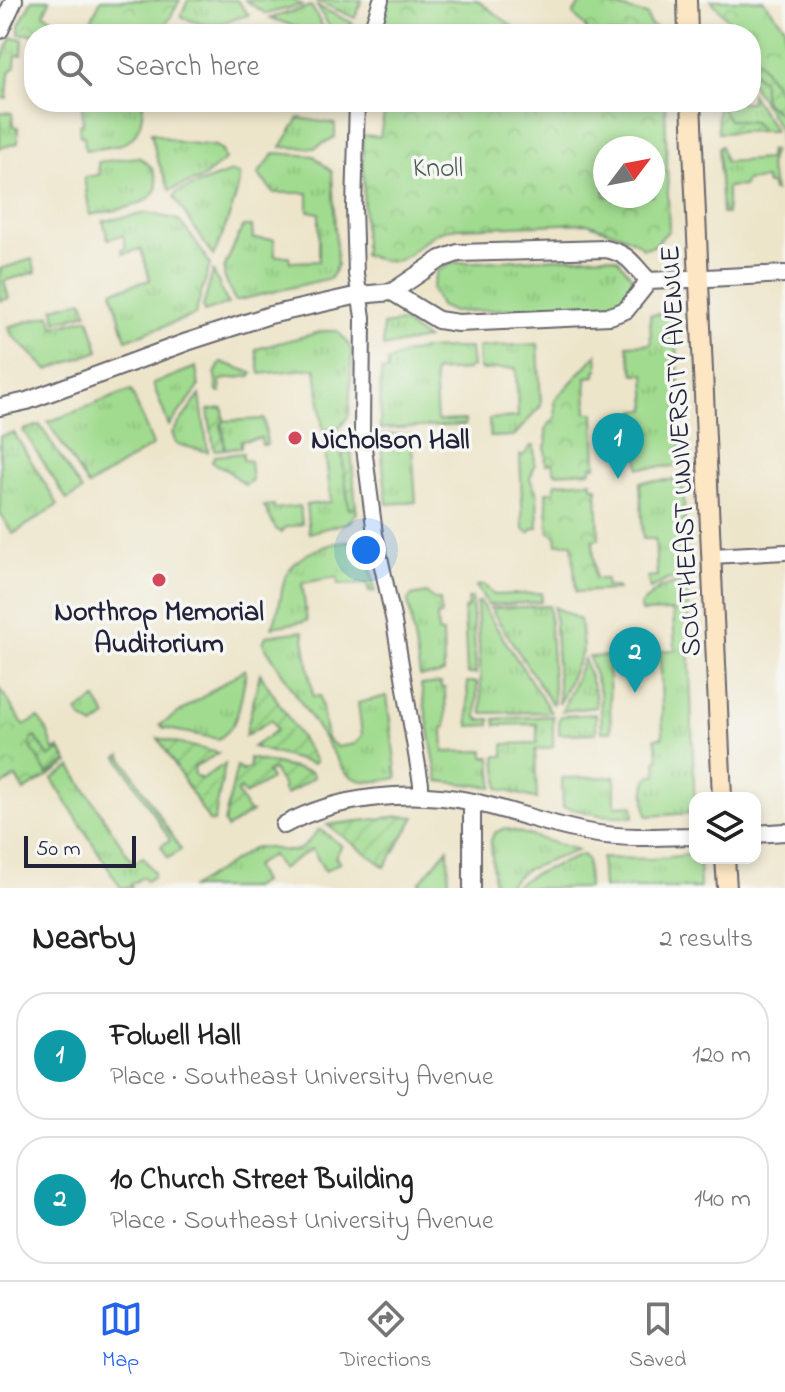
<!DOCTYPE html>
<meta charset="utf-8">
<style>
:root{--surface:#fff;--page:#f6f6f6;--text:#222;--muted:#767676;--line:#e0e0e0;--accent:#2563eb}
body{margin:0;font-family:"Indie Flower",sans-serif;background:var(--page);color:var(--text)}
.controls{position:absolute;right:24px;bottom:24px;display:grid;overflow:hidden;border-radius:16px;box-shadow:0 4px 12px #0003}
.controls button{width:72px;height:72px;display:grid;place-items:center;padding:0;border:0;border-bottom:2px solid var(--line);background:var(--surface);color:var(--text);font:40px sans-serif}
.compass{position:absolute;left:593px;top:136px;width:72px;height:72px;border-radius:50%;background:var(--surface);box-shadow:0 4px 12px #0003;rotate:58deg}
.scale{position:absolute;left:24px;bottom:20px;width:112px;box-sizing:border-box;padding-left:8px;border:4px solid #22223b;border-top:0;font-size:22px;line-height:28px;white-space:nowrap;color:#22223b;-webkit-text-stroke:6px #f6f6f2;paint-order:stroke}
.you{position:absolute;left:366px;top:550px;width:28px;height:28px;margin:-20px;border:6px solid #fff;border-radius:50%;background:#1a73e8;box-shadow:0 0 0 12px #1a73e833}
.badge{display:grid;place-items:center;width:52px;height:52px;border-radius:50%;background:var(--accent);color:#fff;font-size:26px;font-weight:700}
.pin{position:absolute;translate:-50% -66px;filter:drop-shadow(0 2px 4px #0008)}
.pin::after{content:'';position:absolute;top:42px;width:28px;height:24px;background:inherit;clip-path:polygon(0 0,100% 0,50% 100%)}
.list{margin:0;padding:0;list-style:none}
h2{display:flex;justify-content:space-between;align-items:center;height:104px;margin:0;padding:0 32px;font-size:34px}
h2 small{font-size:26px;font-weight:400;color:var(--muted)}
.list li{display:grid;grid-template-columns:52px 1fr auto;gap:24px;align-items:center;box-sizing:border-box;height:128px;margin:0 16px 16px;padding:0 16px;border:2px solid var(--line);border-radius:32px}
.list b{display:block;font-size:30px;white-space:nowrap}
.list p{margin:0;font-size:26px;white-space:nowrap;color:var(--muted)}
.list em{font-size:26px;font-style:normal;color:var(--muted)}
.icon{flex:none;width:44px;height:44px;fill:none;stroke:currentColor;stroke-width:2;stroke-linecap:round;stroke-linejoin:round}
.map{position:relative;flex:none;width:785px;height:888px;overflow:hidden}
.search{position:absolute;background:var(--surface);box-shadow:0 4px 12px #0003;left:24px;right:24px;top:24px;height:88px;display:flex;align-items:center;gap:20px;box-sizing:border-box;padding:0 28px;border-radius:32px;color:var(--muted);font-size:30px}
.sheet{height:392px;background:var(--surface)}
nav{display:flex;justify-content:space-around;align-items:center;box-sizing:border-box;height:112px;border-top:2px solid var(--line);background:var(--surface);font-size:22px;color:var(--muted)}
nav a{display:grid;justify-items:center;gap:4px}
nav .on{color:var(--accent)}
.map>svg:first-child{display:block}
.grass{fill:url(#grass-tufts);stroke:#617e65;stroke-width:2}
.park{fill:url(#park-crowns);stroke:#617e65;stroke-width:2;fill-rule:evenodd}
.garden{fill:url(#garden-furrows);stroke:#617e65;stroke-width:2}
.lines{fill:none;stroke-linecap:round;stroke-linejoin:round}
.minor-casing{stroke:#69666d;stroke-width:18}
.tertiary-casing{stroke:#69666d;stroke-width:20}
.secondary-casing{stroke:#69666d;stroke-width:22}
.minor{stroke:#fff;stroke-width:14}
.tertiary{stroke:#fff;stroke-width:16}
.secondary{stroke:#fce6c4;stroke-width:18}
.poi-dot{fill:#d1495b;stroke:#f6f6f2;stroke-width:3}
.labels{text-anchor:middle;stroke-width:7;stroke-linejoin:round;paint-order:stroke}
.park-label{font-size:28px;fill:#485a54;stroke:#f6f6f2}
.poi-label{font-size:28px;font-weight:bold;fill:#22223b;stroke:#f6f6f2;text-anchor:start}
.street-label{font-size:28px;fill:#22223b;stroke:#f6f6f2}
</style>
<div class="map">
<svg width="785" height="888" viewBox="0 0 785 888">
<defs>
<pattern id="grass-tufts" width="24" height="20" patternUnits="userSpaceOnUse" patternTransform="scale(2)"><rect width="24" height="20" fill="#a0db8f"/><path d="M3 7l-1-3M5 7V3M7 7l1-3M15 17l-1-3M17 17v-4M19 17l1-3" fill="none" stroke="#8abc7c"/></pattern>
<pattern id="park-crowns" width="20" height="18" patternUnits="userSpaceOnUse" patternTransform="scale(2)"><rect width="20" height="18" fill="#a0db8f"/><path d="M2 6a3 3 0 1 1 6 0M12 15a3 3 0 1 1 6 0" fill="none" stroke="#8abc7c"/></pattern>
<pattern id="garden-furrows" width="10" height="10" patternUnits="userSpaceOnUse" patternTransform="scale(2)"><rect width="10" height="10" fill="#a0db8f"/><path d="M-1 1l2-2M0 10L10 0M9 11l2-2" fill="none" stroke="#8abc7c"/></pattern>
</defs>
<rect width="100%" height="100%" fill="#f6f6f2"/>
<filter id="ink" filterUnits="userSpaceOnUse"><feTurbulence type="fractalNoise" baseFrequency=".0125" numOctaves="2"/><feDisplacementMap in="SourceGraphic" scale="16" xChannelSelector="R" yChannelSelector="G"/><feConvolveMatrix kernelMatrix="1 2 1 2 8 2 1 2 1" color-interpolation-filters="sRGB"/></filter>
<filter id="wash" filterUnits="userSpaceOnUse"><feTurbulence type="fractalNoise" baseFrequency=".006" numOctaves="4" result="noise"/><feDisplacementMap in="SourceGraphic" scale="32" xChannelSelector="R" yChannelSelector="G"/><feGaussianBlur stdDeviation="1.8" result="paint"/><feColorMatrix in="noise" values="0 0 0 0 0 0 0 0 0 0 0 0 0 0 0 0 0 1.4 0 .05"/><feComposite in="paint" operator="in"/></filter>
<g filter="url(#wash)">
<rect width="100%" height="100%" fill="#ede5ca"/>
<path class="grass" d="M188,0H237L249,15C218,21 215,33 181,16Z
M245,0H293L302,5L266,14Z
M315,0H362L355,18Z
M311,6L327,34H316L271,18Z
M317,6L353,23L351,34H334Z
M12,37L23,39L22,55H16L15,67L9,73L7,98H0V63Z
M751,69L763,82V97L769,106L785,117V160H779L780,130L751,83Z
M751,94L773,128L774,131H762L753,122L729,120L720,106L717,105L716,102H751Z
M82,102H143C142,146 123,146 85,150L84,136H80L79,124H83Z
M0,112L12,113L13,126L18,127V143L0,148Z
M299,118L335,124V137L315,148L281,147Z
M151,132L178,142L215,146L222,150L225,160L201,179L170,190L157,159Z
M721,146L725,162L768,159L770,150H773L769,167L775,191H772L771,185H767L765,179L745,181L744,186L727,187V214H722L718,147Z
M275,153L314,156L332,172L337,265L331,278L235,301L224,276V268L243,226H252L253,239H274L275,256H289L290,262L319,261V213L308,211V193H274L258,174Z
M138,157C146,161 152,166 155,175C168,207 111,210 90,215L84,177L99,175L98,162Z
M231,172L239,174C242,187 220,242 213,256L174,197L177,192Z
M148,213L178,220L194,239L210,264L195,315L126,340L112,291L150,280L141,249L123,254L122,249L126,248L123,235L108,239L103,221Z
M607,256L618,259L632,277C631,291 624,300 611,304L453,312L440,306L432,289L437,271L453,263Z
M32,259L36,272L4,281L9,298L0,301V269Z
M213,271L228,304L204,312L203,307Z
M83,300L87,313L56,322L54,308Z
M672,313L674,343H677L682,466L639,468L636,410H647L645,374H634L627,345L651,344L650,315Z
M50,315L54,327L89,318L99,351L48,370L12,335L8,327Z
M402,322L426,339L383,347V325Z
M324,331H337L346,340L352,352L349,415L339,429L323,430L316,368L260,374L256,349Z
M538,344L541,406L514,436L490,437L489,419L518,417L516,368L481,370L479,366L478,347Z
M470,348L472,367H469L468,370L434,372L437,421L465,420V425L380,429L381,371H388V362C412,346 442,348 470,348Z
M221,362L253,373L251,376L220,380L221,393L217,392L215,374Z
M196,367L199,387L169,426L153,384Z
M131,390L153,445L88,486L48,422Z
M200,395L208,452L176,444L172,433Z
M264,419L267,445H262L261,438L241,441V448L225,449L222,421Z
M40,425L82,491L67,500L23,430Z
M14,433L58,505L13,534L0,514V436Z
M411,434L416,502L387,504L380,435Z
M340,439L349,509L356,508L357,513L349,522L309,533L306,505L331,502L324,441Z
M531,446H534L535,464L530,479L537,493L538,528H534L529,533L523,528L520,455L523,456Z
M243,453V460L250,461L252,480L245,485L227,470L212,462L214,456Z
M683,479L687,575L667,580L650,589L647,577L657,576L655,539H643L640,482Z
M274,505V509L300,506L302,524L284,528L281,533L276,529L264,506Z
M346,541C371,542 371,572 375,591L369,592L367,584L338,585L337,577L302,583L307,621L272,627C279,614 280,599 283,585C289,556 321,546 346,541Z
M687,580L695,813L647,816C645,803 642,785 650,775H657L656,760H659L655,738L663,737L660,651L675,650L673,611L641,612L640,606L658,589Z
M484,585L494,595L542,593L541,602L488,605L476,586Z
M426,593L435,600H440L441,615L437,616L438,632L443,633L444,673H441L440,675L420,676L408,600L412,596Z
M472,598L476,674H467L464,609L468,608V599Z
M477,602H480L551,712L482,713Z
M549,606L554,703L552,704L490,608Z
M554,607L580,620L583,650L559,704Z
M303,631L313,696H320L327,739L337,747L355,744L362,735L358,703L387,696L397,778C378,781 362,786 346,773L263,643L266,636Z
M608,656L611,731L602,732L600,692L589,657Z
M584,659L595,693L596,707L562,711Z
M245,669L246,674C240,697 241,727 218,739L163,728L160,725Z
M467,682H477V717L480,720L490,719V725L469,726Z
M441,683V688H445L446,727L443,728L444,752L484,751V757H491L493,787L438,781L421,685Z
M96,699L107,717L93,726L81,718L77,711Z
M596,714V733L559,734V719L561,716Z
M553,716V747L535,750L537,799L499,789L496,756H504V744L537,743V724L496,725L495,719Z
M121,755L181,850L168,858L161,846L170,840L118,757Z
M71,767L133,863L143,857L154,873L153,877L146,881L143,877L130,885L132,888H121L52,779Z
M615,777V806L633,805L634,817L600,815L563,807L562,778Z
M505,828L578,850L525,870L504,888H494L491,841L494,833Z
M318,830H321L342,846L335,857L340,862L325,871L312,849L281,869L272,855L254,866L262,882L252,888H191L255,847C288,847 294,864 318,830Z
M448,848L449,888H428L419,883Z
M695,854V858H699L700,888H603L601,858L652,859Z
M582,855L587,859L588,888H511L534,874Z"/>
<path class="park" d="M32,0H50L44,14L82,34H19V25Z
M101,0H180L161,34H84Z
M388,0H477L523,34H377Z
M583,0H592L647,15L650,25L662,30V34H584L587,29L573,14Z
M711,0H763L785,26V101L751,49V34H740Z
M386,102H665L669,230L654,246L643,248C627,233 607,232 588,223L459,228C453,229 445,229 439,232C404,249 412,272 364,255L363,135L380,137ZM605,148H653V196H605Z
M597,354L598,370H595V376L586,377L587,413H594L596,466H591V471L555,473L552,463L546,464L545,445L547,444L546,428L556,417L555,400Z
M592,481V487H597L599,539L593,540L595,579H606V587H617L618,590L576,592L572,543L557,544L556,536L549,532L546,492H553L556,483Z
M0,688L24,726L38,718L47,730L54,750L59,748L69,763L24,791L16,777L0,787Z"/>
<path class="garden" d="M751,49L785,101V117L766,103L763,97V82L751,69Z
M717,105L720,106L729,120L753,122L762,131L718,133Z
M223,408L224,420L221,425L225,449L214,450L208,410Z
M350,437L356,508L349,509L340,439Z
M260,673L316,762L313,764L253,747L277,730L271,720L245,736Z
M36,737L49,757L60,750L67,761L47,774L30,745L32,739Z
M158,738L219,753L194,767L195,775L201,779L225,764L214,822L209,821Z
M249,758L311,772L314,777L286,795L282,789L284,788L273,770L267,772L271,779L245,795L241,789L237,792L248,811L252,812L227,828L224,823L237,766L242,771L250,767Z
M401,816L415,817L385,867L327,825Z"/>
</g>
<g filter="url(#ink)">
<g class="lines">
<defs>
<path id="minor" d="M370,34L381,0
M357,102L354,207L356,274L363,317L362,432L375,534L394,622L421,784V795
M711,556L785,552"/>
<path id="tertiary" d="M0,30L14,0
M649,281L785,274
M392,292L438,320L458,323L610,316L626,310L649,281
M0,407L27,401L187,342L270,315L359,295L392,292L441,259L458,253L606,249C632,255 631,264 649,281
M472,802V888
M284,825C339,795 412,789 474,802C513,811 552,826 592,833C626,839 660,837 695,836
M755,834L785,832"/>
<path id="secondary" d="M687,0L688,34
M691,102L722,798
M725,858L727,888"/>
</defs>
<use href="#minor" class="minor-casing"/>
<use href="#tertiary" class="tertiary-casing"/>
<use href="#secondary" class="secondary-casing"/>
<use href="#minor" class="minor"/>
<use href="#tertiary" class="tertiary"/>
<use href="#secondary" class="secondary"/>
</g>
</g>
<g class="poi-dot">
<circle cx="295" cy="438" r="8"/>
<circle cx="159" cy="580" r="8"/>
</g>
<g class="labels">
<g class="park-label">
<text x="438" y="176">Knoll</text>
</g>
<g class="poi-label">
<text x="311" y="448">Nicholson Hall</text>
<text x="159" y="620" text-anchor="middle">Northrop Memorial<tspan x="159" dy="32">Auditorium</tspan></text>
</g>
<g class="street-label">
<text transform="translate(679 451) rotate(-93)" y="10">SOUTHEAST UNIVERSITY AVENUE</text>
</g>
</g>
</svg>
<div class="controls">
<button><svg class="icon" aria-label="layers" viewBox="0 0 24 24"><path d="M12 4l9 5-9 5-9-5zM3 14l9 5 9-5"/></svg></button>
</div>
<svg class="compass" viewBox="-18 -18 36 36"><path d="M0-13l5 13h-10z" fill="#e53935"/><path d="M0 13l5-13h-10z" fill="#767676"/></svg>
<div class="scale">50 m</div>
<div class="you"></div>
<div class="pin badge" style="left:618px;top:479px;background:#0f9aa8">1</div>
<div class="pin badge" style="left:635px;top:693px;background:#0f9aa8">2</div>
<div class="search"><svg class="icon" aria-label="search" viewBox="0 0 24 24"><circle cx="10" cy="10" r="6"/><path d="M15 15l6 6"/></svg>Search here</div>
</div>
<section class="sheet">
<h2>Nearby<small>2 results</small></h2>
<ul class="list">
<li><span class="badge" style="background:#0f9aa8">1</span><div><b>Folwell Hall</b><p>Place · Southeast University Avenue</p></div><em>120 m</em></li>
<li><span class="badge" style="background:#0f9aa8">2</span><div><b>10 Church Street Building</b><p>Place · Southeast University Avenue</p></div><em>140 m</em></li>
</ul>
</section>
<nav>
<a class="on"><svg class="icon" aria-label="map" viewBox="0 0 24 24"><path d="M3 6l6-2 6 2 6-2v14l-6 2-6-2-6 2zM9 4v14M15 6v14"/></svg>Map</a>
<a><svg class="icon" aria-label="directions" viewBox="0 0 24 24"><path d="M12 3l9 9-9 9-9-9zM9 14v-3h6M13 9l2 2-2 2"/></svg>Directions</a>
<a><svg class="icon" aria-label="saved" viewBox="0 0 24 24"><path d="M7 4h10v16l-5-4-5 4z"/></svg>Saved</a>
</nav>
